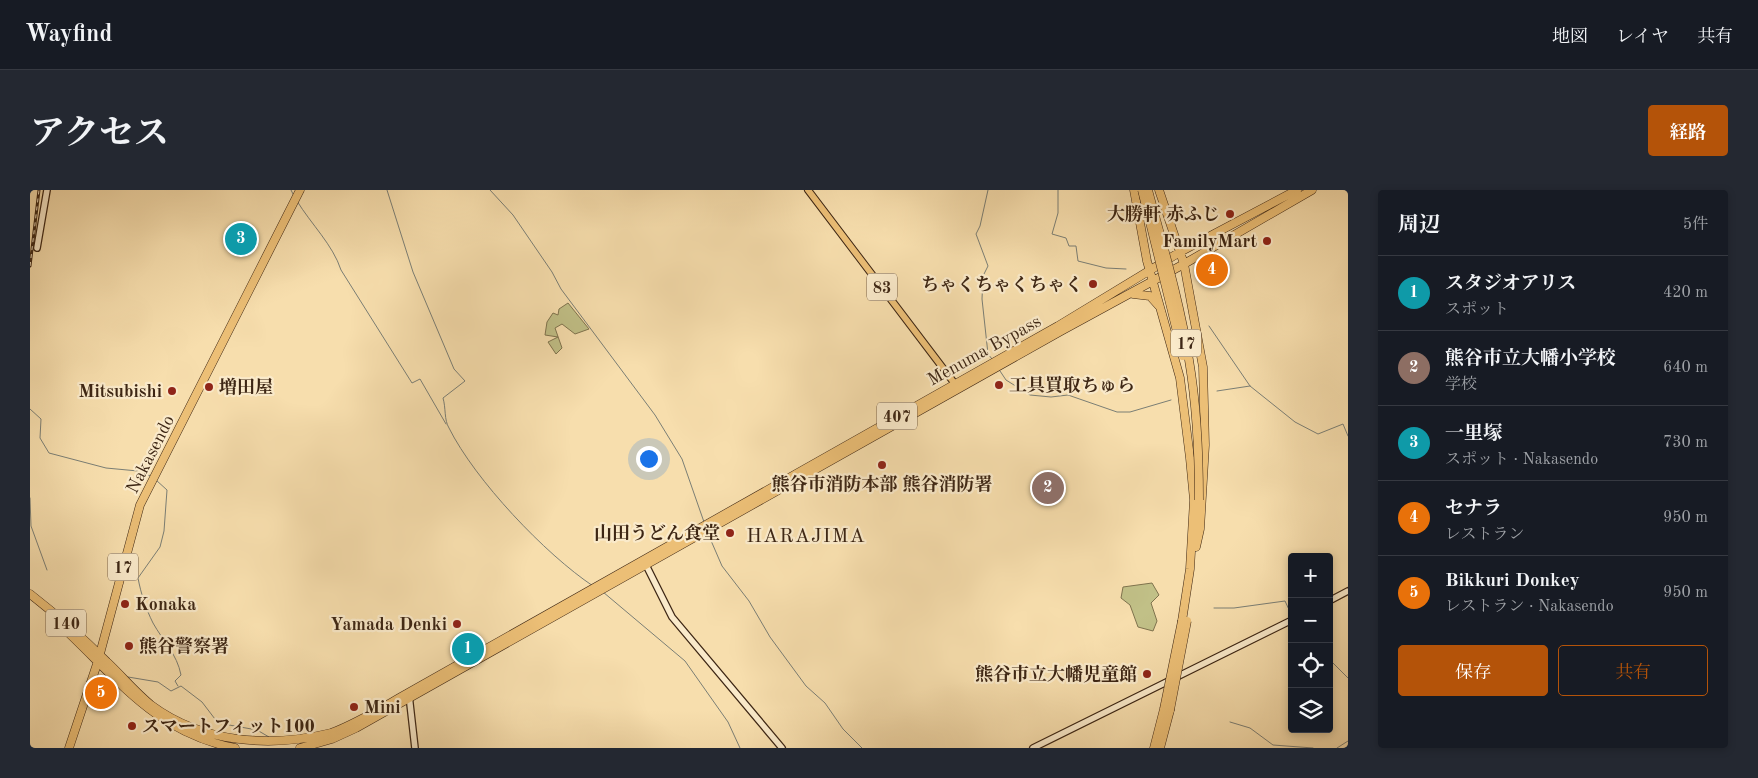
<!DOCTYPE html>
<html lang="ja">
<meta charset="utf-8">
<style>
:root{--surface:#171b24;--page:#242831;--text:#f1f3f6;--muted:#9ea1a6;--line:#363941;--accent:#b45309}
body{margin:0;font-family:"Old Standard TT","Noto Serif JP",serif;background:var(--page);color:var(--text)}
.controls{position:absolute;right:15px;bottom:15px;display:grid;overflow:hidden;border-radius:5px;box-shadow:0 2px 8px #0003}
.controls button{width:45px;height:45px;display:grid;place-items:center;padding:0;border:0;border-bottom:1px solid var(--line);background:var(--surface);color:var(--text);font:25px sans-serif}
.you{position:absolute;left:618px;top:268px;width:18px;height:18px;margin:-12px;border:4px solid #fff;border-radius:50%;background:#1a73e8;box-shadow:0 0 0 8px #1a73e833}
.badge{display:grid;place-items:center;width:32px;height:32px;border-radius:50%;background:var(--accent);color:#fff;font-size:16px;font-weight:700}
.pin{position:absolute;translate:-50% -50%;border:2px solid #fff;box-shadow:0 1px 5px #0006}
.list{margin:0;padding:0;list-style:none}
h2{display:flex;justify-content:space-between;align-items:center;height:65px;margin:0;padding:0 20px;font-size:21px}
h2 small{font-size:16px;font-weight:400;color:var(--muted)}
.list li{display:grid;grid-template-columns:32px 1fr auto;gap:15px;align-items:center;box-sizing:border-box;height:75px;padding:0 20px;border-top:1px solid var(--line)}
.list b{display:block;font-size:19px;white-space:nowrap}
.list p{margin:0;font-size:16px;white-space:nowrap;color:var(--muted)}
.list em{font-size:16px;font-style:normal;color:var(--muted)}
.actions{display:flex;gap:10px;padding:15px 20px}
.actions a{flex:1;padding:11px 0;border:1px solid var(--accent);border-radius:5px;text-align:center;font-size:18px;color:var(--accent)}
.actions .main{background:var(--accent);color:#fff}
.icon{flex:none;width:28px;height:28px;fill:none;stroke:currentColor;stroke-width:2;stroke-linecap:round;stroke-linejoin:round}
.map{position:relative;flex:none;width:1318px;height:558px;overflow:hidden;border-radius:5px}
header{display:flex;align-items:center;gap:30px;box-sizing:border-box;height:70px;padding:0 25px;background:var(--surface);border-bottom:1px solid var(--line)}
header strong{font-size:24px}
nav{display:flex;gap:28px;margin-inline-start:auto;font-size:18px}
.intro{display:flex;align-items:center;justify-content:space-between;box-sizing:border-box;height:120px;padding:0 30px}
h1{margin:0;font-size:35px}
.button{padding:12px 22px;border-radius:5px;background:var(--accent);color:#fff;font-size:18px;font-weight:700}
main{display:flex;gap:30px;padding:0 30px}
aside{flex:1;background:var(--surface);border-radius:5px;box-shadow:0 2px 8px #0003}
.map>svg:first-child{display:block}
.green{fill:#c1c087;stroke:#7f734e}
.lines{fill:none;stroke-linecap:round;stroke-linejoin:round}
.stream{stroke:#7a7e75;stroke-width:1}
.secondary-casing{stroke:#3d2614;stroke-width:8}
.primary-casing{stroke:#3d2614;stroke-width:8}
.highway-casing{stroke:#3d2614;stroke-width:9}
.secondary{stroke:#faeaca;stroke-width:5.5}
.primary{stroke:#ecbf76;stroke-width:6}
.highway{stroke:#ecbf76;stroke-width:8}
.rail-casing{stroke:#3d2614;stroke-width:3}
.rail{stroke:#faeaca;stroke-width:1;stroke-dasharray:4;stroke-linecap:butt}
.highway-bridge-casing{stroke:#3d2614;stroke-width:9;stroke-linecap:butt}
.highway-bridge{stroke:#ecbf76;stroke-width:8}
.poi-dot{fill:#8f2418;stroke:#faeaca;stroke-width:2}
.labels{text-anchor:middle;stroke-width:4.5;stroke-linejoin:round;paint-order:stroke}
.shield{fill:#faeaca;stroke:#76614b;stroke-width:1}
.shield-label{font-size:16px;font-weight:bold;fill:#3d2614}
.poi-label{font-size:18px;font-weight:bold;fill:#3d2614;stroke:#faeaca;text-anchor:end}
.street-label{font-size:18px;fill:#3d2614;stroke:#faeaca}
.quarter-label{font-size:20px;letter-spacing:1px;fill:#3d2614;stroke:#faeaca}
</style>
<header>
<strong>Wayfind</strong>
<nav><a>地図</a><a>レイヤ</a><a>共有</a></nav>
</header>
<div class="intro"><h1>アクセス</h1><a class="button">経路</a></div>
<main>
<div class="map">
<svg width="1318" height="558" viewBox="0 0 1318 558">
<rect width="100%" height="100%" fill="#f7dead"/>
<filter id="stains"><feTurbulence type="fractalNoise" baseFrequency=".004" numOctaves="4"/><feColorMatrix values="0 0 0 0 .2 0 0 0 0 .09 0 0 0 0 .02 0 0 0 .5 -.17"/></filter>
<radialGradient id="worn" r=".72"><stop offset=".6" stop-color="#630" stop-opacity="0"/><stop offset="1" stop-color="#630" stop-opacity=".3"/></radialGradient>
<path class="green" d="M538,113L559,139L545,144L532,134L525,138L532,158L526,164L518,152L528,147L515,145L517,132L523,123L528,125L529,119Z
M1122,393L1129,405L1121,413L1127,431L1123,441L1108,437L1100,415L1091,408L1093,397Z"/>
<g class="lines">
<path class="stream" d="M261,0L264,6
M357,0L383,82L424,179L435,191L413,208C416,218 414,230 419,238C445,290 515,364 563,396
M460,0L483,25L522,82L531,99L625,225L652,269L674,332
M958,0L950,36L946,44L958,76L953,86L952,109L958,164L962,169
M1028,0V23L1022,44L1036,48L1039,56H1046L1048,71L1076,78L1096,79
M267,11C281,34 303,55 311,80L382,193L390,189L416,234
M1179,136L1220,196L1265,232L1288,244L1313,234L1318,246
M970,181L976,190L1000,205L1021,207L1038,205L1087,222H1100L1141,210
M1187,201L1220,196
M0,219L11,229L10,248L19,263L76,278L108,281L121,286
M126,290L137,300L134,341L130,357L108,388C111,404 116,419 123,433C133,451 147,464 151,485L145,491L148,496
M0,308L1,336L17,380
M679,346L692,376L719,411L740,447L776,496L795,513L813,539L832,558
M573,402L655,471L698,532L710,558
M1184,418H1204L1255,411L1262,426
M1299,469L1318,488
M98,487L128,492L141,501L151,496L172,512L188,533L227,540L239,547
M1200,532L1220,538L1243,555L1283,558
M1307,558L1318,551"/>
<defs>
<path id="secondary" d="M7,58L17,0
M614,371L642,427L752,558
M1299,411L1318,401
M379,505L385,558
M1003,558L1262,430"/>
<path id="primary" d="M778,0L925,194"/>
<path id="highway" d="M1104,0L1117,71L1150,188L1160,268L1164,310L1160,379L1152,431
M1129,0L1154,74L1173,177L1175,255L1170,339L1166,357
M1103,104L1120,106L1129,116
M0,404C27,425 53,448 77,472C92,486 105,502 121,515C172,553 240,558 301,543C328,533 353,517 378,503L1028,136L1150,62L1267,0
M29,434C86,486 123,542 205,558
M39,558L68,471L110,315L270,0
M270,558L302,549L326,538L1031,141L1154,74L1282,0
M1124,558L1134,519
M1130,558L1140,520"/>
</defs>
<use href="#secondary" class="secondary-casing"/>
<use href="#primary" class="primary-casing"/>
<use href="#highway" class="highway-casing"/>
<use href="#secondary" class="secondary"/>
<use href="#primary" class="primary"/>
<use href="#highway" class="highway"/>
<defs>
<path id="rail" d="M0,76L9,0"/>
</defs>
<use href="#rail" class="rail-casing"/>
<use href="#rail" class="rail"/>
<defs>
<path id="highway-bridge" d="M1112,0L1153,166
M1118,0C1133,56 1150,112 1159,170C1167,217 1169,263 1169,310
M1134,519L1152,431
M1140,520L1157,431"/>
</defs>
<use href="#highway-bridge" class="highway-bridge-casing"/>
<use href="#highway-bridge" class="highway-bridge"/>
</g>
<g class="poi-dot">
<circle cx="1200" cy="24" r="5"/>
<circle cx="1237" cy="51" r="5"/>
<circle cx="1063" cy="94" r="5"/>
<circle cx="969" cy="195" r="5"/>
<circle cx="179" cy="197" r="5"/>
<circle cx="142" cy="201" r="5"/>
<circle cx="852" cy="275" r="5"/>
<circle cx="700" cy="343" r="5"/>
<circle cx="95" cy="414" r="5"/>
<circle cx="427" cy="434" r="5"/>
<circle cx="99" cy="456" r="5"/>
<circle cx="1117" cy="484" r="5"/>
<circle cx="324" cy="517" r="5"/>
<circle cx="102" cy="536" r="5"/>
</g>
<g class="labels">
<g class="shield">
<rect x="837" y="83.5" width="30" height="27" rx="4"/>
<rect x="1141" y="139.5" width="30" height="27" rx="4"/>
<rect x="847" y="212.5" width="40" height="27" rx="4"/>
<rect x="78" y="363.5" width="30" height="27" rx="4"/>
<rect x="16" y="419.5" width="40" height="27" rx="4"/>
</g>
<g class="shield-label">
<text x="852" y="103">83</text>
<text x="1156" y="159">17</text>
<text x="867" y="232">407</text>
<text x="93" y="383">17</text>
<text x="36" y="439">140</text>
</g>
<g class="poi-label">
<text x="1190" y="30">大勝軒 赤ふじ</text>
<text x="1227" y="57">FamilyMart</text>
<text x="1053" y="100">ちゃくちゃくちゃく</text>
<text x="979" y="201" text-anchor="start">工具買取ちゅら</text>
<text x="189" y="203" text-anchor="start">増田屋</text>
<text x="132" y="207">Mitsubishi</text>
<text x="852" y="300" text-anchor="middle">熊谷市消防本部 熊谷消防署</text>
<text x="690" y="349">山田うどん食堂</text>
<text x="105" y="420" text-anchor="start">Konaka</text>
<text x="417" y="440">Yamada Denki</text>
<text x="109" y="462" text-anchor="start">熊谷警察署</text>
<text x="1107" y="490">熊谷市立大幡児童館</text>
<text x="334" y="523" text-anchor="start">Mini</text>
<text x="112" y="542" text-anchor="start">スマートフィット100</text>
</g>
<g class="street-label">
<text transform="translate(954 160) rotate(-29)" y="6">Menuma Bypass</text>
<text transform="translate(120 264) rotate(-63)" y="6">Nakasendo</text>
</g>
<g class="quarter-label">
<text x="776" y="352">HARAJIMA</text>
</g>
</g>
<rect width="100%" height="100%" filter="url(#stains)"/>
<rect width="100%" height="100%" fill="url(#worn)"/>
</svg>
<div class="controls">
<button>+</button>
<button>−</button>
<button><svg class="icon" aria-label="locate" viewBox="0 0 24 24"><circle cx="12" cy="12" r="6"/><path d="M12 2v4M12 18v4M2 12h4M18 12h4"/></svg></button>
<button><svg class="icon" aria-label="layers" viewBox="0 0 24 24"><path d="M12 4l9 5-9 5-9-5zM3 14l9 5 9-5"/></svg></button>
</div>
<div class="you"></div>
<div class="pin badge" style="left:438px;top:459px;background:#0f9aa8">1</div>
<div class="pin badge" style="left:1018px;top:298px;background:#8d6e63">2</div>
<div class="pin badge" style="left:211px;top:49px;background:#0f9aa8">3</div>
<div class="pin badge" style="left:1182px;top:80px;background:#e8710a">4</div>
<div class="pin badge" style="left:71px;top:503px;background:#e8710a">5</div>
</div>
<aside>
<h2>周辺<small>5件</small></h2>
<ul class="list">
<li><span class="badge" style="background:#0f9aa8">1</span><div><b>スタジオアリス</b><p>スポット</p></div><em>420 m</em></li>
<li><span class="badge" style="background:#8d6e63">2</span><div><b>熊谷市立大幡小学校</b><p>学校</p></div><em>640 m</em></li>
<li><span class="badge" style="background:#0f9aa8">3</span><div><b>一里塚</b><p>スポット · Nakasendo</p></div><em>730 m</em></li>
<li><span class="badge" style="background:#e8710a">4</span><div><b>セナラ</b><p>レストラン</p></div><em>950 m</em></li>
<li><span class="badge" style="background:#e8710a">5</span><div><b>Bikkuri Donkey</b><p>レストラン · Nakasendo</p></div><em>950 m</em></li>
</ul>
<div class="actions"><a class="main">保存</a><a>共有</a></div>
</aside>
</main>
